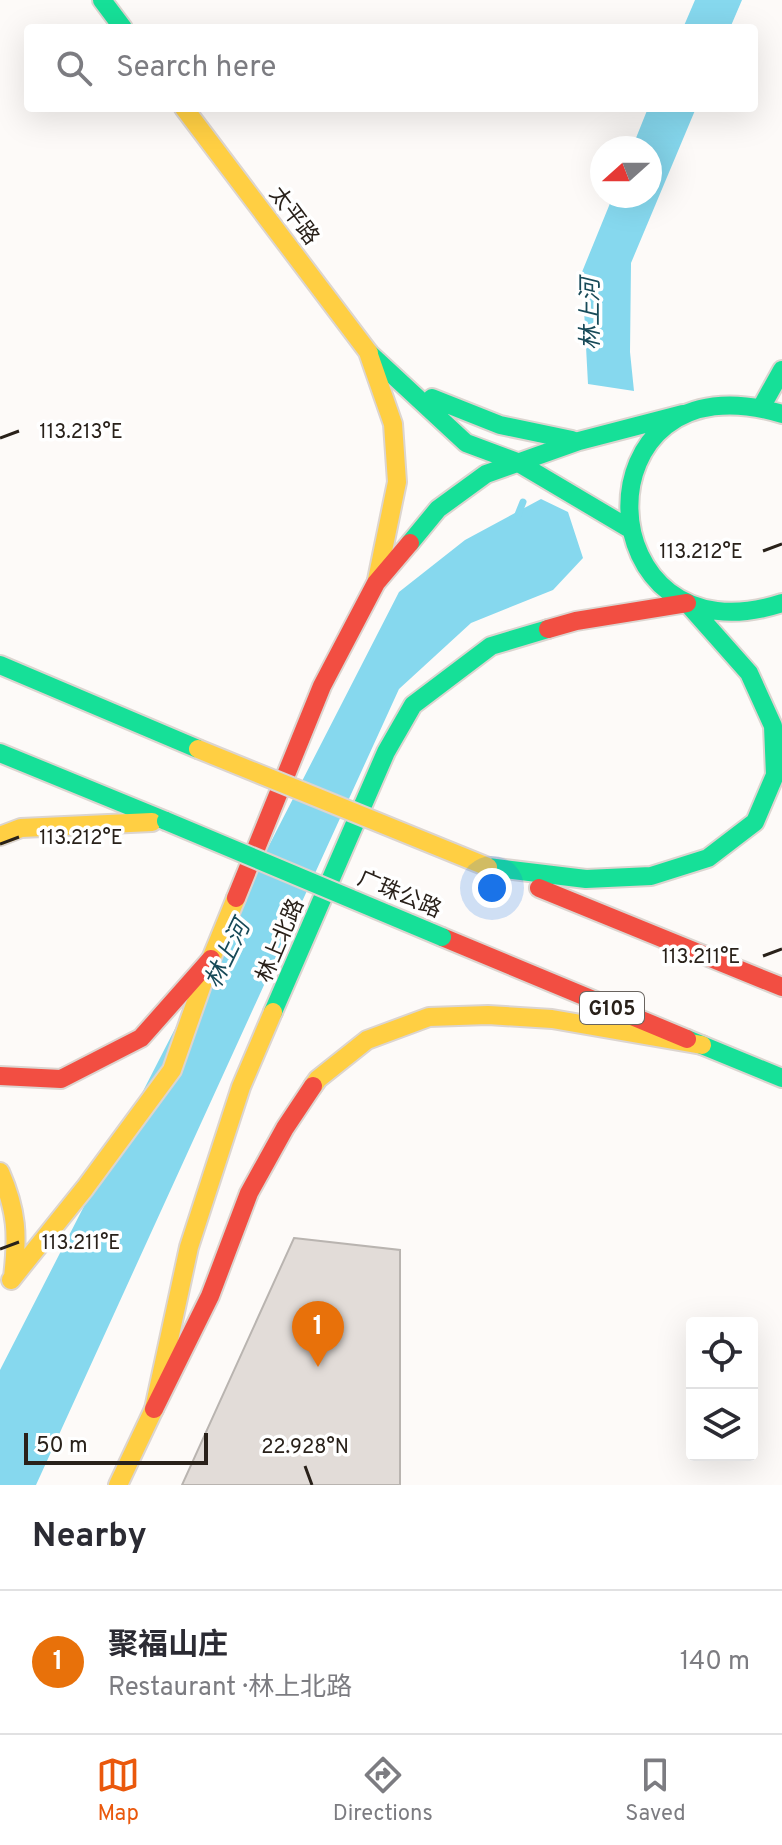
<!DOCTYPE html>
<meta charset="utf-8">
<style>
:root{--surface:#fff;--page:#f7f7f7;--text:#2b2b33;--muted:#7c7c81;--line:#e1e1e2;--accent:#ea580c}
body{margin:0;font-family:Overpass,"Noto Sans SC",sans-serif;background:var(--page);color:var(--text)}
.controls{position:absolute;right:24px;bottom:24px;display:grid;overflow:hidden;border-radius:8px;box-shadow:0 8px 32px #0002}
.controls button{width:72px;height:72px;display:grid;place-items:center;padding:0;border:0;border-bottom:2px solid var(--line);background:var(--surface);color:var(--text);font:40px sans-serif}
.compass{position:absolute;left:590px;top:136px;width:72px;height:72px;border-radius:50%;background:var(--surface);box-shadow:0 8px 32px #0002;rotate:249deg}
.scale{position:absolute;left:24px;bottom:20px;width:184px;box-sizing:border-box;padding-left:8px;border:4px solid #29211a;border-top:0;font-size:22px;line-height:28px;white-space:nowrap;color:#29211a;-webkit-text-stroke:6px #fff;paint-order:stroke}
.you{position:absolute;left:492px;top:888px;width:28px;height:28px;margin:-20px;border:6px solid #fff;border-radius:50%;background:#1a73e8;box-shadow:0 0 0 12px #1a73e833}
.badge{display:grid;place-items:center;width:52px;height:52px;border-radius:50%;background:var(--accent);color:#fff;font-size:26px;font-weight:700}
.pin{position:absolute;translate:-50% -66px;filter:drop-shadow(0 2px 4px #0008)}
.pin::after{content:'';position:absolute;top:42px;width:28px;height:24px;background:inherit;clip-path:polygon(0 0,100% 0,50% 100%)}
.list{margin:0;padding:0;list-style:none}
h2{display:flex;justify-content:space-between;align-items:center;height:104px;margin:0;padding:0 32px;font-size:34px}
h2 small{font-size:26px;font-weight:400;color:var(--muted)}
.list li{display:grid;grid-template-columns:52px 1fr auto;gap:24px;align-items:center;box-sizing:border-box;height:144px;padding:0 32px;border-top:2px solid var(--line)}
.list b{display:block;font-size:30px;white-space:nowrap}
.list p{margin:0;font-size:26px;white-space:nowrap;color:var(--muted)}
.list em{font-size:26px;font-style:normal;color:var(--muted)}
.icon{flex:none;width:44px;height:44px;fill:none;stroke:currentColor;stroke-width:2;stroke-linecap:round;stroke-linejoin:round}
.map{position:relative;flex:none;width:782px;height:1485px;overflow:hidden}
.search{position:absolute;background:var(--surface);box-shadow:0 8px 32px #0002;left:24px;right:24px;top:24px;height:88px;display:flex;align-items:center;gap:20px;box-sizing:border-box;padding:0 28px;border-radius:8px;color:var(--muted);font-size:30px}
.sheet{height:248px;background:var(--surface)}
nav{display:flex;justify-content:space-around;align-items:center;box-sizing:border-box;height:112px;border-top:2px solid var(--line);background:var(--surface);font-size:22px;color:var(--muted)}
nav a{display:grid;justify-items:center;gap:4px}
nav .on{color:var(--accent)}
.map>svg:first-child{display:block}
.water{fill:#86d8ee}
.lines{fill:none;stroke-linecap:round;stroke-linejoin:round}
.stream{stroke:#86d8ee;stroke-width:7}
.building{fill:#e2dcd8;stroke:#b9b4b0;stroke-width:2}
.fast-casing{stroke:#dcd5d0;stroke-width:22}
.slow-casing{stroke:#dcd5d0;stroke-width:22}
.jam-casing{stroke:#dcd5d0;stroke-width:22}
.fast{stroke:#16e098;stroke-width:18}
.slow{stroke:#ffcf43;stroke-width:18}
.jam{stroke:#f24e42;stroke-width:18}
.fast-bridge-casing{stroke:#dcd5d0;stroke-width:22;stroke-linecap:butt}
.slow-bridge-casing{stroke:#dcd5d0;stroke-width:22;stroke-linecap:butt}
.fast-bridge{stroke:#16e098;stroke-width:18}
.slow-bridge{stroke:#ffcf43;stroke-width:18}
.ticks{fill:none;stroke:#29211a;stroke-width:3}
.labels{text-anchor:middle;stroke-width:7;stroke-linejoin:round;paint-order:stroke}
.shield{fill:#fff;stroke:#69645f;stroke-width:2}
.shield-label{font-size:20px;font-weight:bold;fill:#29211a}
.street-label{font-size:22px;fill:#29211a;stroke:#fff}
.water-label{font-size:24px;font-style:italic;fill:#184a58;stroke:#fff}
.ticks-label{font-size:20px;text-anchor:middle;fill:#29211a;stroke:#fff;stroke-width:7;stroke-linejoin:round;paint-order:stroke}
</style>
<div class="map">
<svg width="782" height="1485" viewBox="0 0 782 1485">
<rect width="100%" height="100%" fill="#fdfaf8"/>
<path class="water" d="M695,0H742L730,28H683Z
M648,108H696L631,263L630,352L634,391L588,384L582,272L613,196H650V148H632Z
M541,499L568,512L583,558L553,590L471,623L399,689L36,1485H0V1370L399,592L465,540Z"/>
<g class="lines">
<path class="stream" d="M517,517L523,502"/>
</g>
<path class="building" d="M294,1238L400,1250V1485H182Z"/>
<g class="lines">
<defs>
<path id="fast" d="M102,0L123,28
M369,353L466,443L517,462L630,529
M432,398L500,425L572,440
M762,406L782,370
M782,414C573,350 584,668 782,603
M410,543L438,509L486,474L579,441L683,414
M0,665L198,749
M0,753L166,821
M488,867L586,879L651,876L708,858L755,822L775,775L773,726L749,673L687,603
M273,1012L386,752L413,705L491,646L548,629
M687,1039L782,1078"/>
<path id="slow" d="M184,108L369,353
M369,355L393,424L397,482L377,580
M0,836L21,828L152,822
M313,1086L318,1079L367,1040L429,1017L488,1015L552,1019L702,1045
M0,1172C17,1211 18,1235 13,1277
M11,1280L85,1188L172,1070L211,959L236,898
M118,1485L154,1409L189,1247L241,1087L273,1012"/>
<path id="jam" d="M548,629L576,621L687,603
M539,888L782,987
M236,898L322,686L376,583L410,543
M442,937L687,1039
M0,1076L61,1079L141,1038L211,959
M154,1409L210,1296L249,1193L285,1128L313,1086"/>
</defs>
<use href="#fast" class="fast-casing"/>
<use href="#slow" class="slow-casing"/>
<use href="#jam" class="jam-casing"/>
<use href="#fast" class="fast"/>
<use href="#slow" class="slow"/>
<use href="#jam" class="jam"/>
<defs>
<path id="fast-bridge" d="M166,821L442,937"/>
<path id="slow-bridge" d="M198,749L488,867"/>
</defs>
<use href="#fast-bridge" class="fast-bridge-casing"/>
<use href="#slow-bridge" class="slow-bridge-casing"/>
<use href="#fast-bridge" class="fast-bridge"/>
<use href="#slow-bridge" class="slow-bridge"/>
</g>
<path class="ticks" d="M0,438L19,431M763,551L782,544M0,844L19,837M763,956L782,949M0,1249L19,1242M305,1466L312,1485"/>
<g class="labels">
<rect class="shield" x="580" y="992" width="64" height="32" rx="6"/>
<g class="shield-label">
<text x="612" y="1015">G105</text>
</g>
<g class="street-label">
<text transform="translate(295 215) rotate(53)" y="8">太平路</text>
<text transform="translate(400 893) rotate(23)" y="8">广珠公路</text>
<text transform="translate(279 940) rotate(-67)" y="8">林上北路</text>
</g>
<g class="water-label">
<text transform="translate(590 314) rotate(-90)" y="8">林上河</text>
<text transform="translate(227 954) rotate(-64)" y="8">林上河</text>
</g>
</g>
<g class="ticks-label">
<text x="81" y="438">113.213°E</text>
<text x="701" y="558">113.212°E</text>
<text x="81" y="844">113.212°E</text>
<text x="701" y="963">113.211°E</text>
<text x="81" y="1249">113.211°E</text>
<text x="305" y="1453">22.928°N</text>
</g>
</svg>
<div class="controls">
<button><svg class="icon" aria-label="locate" viewBox="0 0 24 24"><circle cx="12" cy="12" r="6"/><path d="M12 2v4M12 18v4M2 12h4M18 12h4"/></svg></button>
<button><svg class="icon" aria-label="layers" viewBox="0 0 24 24"><path d="M12 4l9 5-9 5-9-5zM3 14l9 5 9-5"/></svg></button>
</div>
<svg class="compass" viewBox="-18 -18 36 36"><path d="M0-13l5 13h-10z" fill="#e53935"/><path d="M0 13l5-13h-10z" fill="#7c7c81"/></svg>
<div class="scale">50 m</div>
<div class="you"></div>
<div class="pin badge" style="left:318px;top:1367px;background:#e8710a">1</div>
<div class="search"><svg class="icon" aria-label="search" viewBox="0 0 24 24"><circle cx="10" cy="10" r="6"/><path d="M15 15l6 6"/></svg>Search here</div>
</div>
<section class="sheet">
<h2>Nearby<small></small></h2>
<ul class="list">
<li><span class="badge" style="background:#e8710a">1</span><div><b>聚福山庄</b><p>Restaurant · 林上北路</p></div><em>140 m</em></li>
</ul>
</section>
<nav>
<a class="on"><svg class="icon" aria-label="map" viewBox="0 0 24 24"><path d="M3 6l6-2 6 2 6-2v14l-6 2-6-2-6 2zM9 4v14M15 6v14"/></svg>Map</a>
<a><svg class="icon" aria-label="directions" viewBox="0 0 24 24"><path d="M12 3l9 9-9 9-9-9zM9 14v-3h6M13 9l2 2-2 2"/></svg>Directions</a>
<a><svg class="icon" aria-label="saved" viewBox="0 0 24 24"><path d="M7 4h10v16l-5-4-5 4z"/></svg>Saved</a>
</nav>
